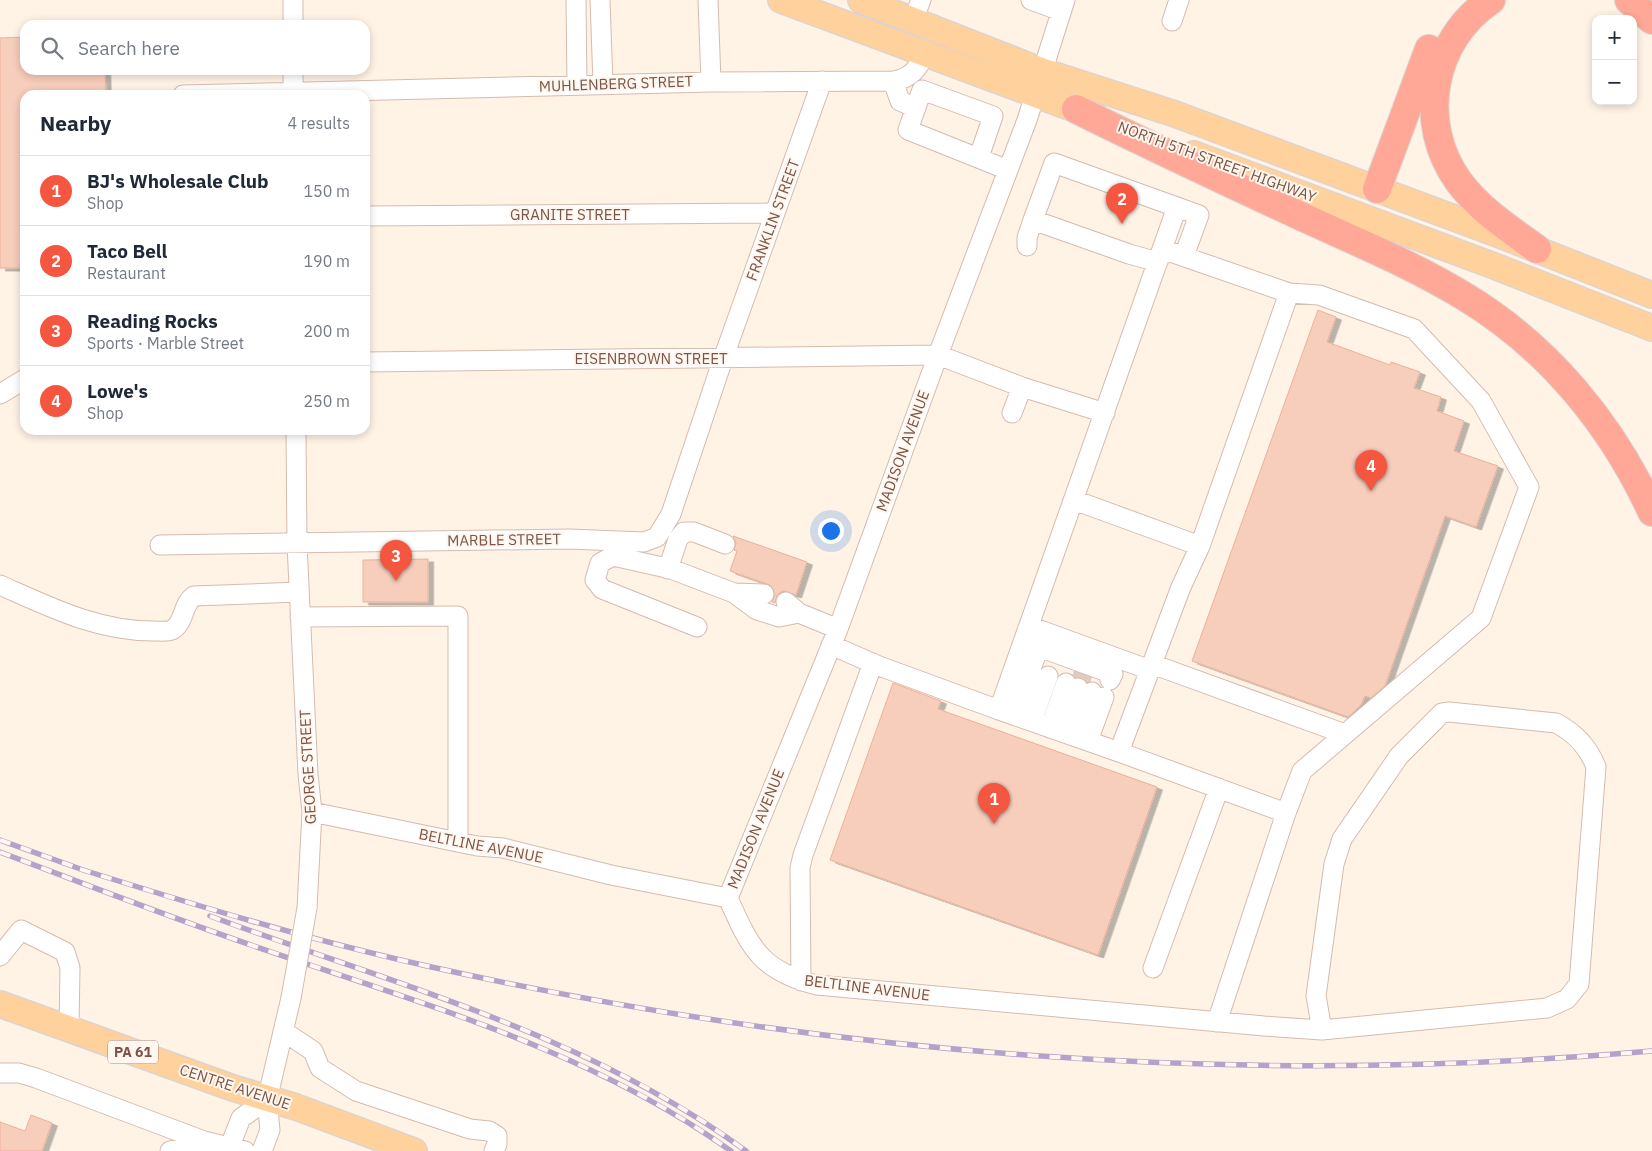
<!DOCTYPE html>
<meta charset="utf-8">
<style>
:root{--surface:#fff;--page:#f2f2f3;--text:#1f2937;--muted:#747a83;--line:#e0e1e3;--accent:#f5563f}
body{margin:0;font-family:"IBM Plex Sans",sans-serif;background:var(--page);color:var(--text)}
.controls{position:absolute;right:15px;top:15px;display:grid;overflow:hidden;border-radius:10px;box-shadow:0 2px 8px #0003}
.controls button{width:45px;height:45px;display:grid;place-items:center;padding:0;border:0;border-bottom:1px solid var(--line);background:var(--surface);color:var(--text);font:25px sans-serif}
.you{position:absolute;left:830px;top:530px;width:18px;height:18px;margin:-12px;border:4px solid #fff;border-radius:50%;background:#1a73e8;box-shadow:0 0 0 8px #1a73e833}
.badge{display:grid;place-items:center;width:32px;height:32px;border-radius:50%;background:var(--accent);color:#fff;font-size:16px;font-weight:700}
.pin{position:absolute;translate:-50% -41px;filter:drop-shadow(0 1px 2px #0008)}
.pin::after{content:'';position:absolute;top:26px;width:18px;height:15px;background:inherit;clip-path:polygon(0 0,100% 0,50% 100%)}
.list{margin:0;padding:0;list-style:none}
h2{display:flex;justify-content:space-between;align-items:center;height:65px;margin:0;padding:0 20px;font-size:21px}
h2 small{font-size:16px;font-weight:400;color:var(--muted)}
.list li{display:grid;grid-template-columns:32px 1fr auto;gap:15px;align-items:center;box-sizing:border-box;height:70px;padding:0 20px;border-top:1px solid var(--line)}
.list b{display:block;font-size:19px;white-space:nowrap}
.list p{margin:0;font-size:16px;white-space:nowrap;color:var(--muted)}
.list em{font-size:16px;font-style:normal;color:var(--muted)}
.icon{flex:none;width:28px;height:28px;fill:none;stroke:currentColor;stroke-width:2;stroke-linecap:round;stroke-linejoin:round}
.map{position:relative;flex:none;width:1652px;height:1151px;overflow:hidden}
.search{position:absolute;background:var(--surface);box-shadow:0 2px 8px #0003;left:20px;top:20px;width:350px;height:55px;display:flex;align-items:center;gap:12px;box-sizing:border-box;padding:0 18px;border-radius:15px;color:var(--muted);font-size:19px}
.panel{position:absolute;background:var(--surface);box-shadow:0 2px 8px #0003;left:20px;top:90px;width:350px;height:345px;border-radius:15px}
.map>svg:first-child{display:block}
.building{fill:#f7cdbb;stroke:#ecb199;filter:url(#shadow)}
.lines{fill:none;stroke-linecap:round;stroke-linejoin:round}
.minor-tunnel{stroke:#deccbe;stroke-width:19;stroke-dasharray:19 9;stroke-linecap:butt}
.minor-casing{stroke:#d5bbad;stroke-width:21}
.major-casing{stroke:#ddd3cf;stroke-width:28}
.highway-casing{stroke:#ddd3cf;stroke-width:30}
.minor{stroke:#fff;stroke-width:19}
.major{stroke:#ffd19d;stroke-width:25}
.highway{stroke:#ffa897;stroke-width:28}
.rail-casing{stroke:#b4a2cb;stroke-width:5.5}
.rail{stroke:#fff7ef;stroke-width:4;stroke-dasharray:11;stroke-linecap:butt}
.minor-bridge-casing{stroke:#d5bbad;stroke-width:21;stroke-linecap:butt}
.minor-bridge{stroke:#fff;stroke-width:19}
.labels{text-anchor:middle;stroke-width:4;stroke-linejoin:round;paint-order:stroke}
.shield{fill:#fff7ef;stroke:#a38679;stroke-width:1}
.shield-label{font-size:14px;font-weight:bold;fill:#7b5547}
.street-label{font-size:15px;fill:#7b5547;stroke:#fff7ef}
</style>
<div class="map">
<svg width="1652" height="1151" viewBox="0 0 1652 1151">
<defs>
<filter id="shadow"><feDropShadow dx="5.5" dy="3" stdDeviation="0" flood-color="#0004"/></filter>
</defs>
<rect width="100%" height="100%" fill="#fff3e6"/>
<path class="building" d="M25,37V70H105L106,95H25V268H0V38Z
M1318,310L1336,317L1327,342L1390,365L1391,362L1420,372L1414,388L1441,397L1437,411L1464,421L1454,451L1498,466L1476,527L1445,516L1385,686L1371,698L1365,696L1361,705L1348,717L1192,661Z
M733,536L807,562L796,595L783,591L777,595L775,603L772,602L775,594L770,585L730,571L737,551L734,550L736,543Z
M428,559V602H363V560Z
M893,683L941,701L938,709L1157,787L1098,955L830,860Z
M31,1115L52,1123L42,1151H0V1122L25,1131Z"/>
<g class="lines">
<path class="minor-tunnel" d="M1078,688L1084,671"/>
<defs>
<path id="minor" d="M293,0V25
M576,0L577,85
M600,0L603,84
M708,0L711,82
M1031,0L1061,11
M913,20L921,0
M1172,21L1179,0
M293,70V95
M893,81L900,101L916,108
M183,95L711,82L893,81C911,79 918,68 926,53
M979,157L993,116L922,90L908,130L1008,170
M365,216L775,213
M1027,246V238L1033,220
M1158,262L1129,254L1033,220L1054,163L1199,215L1184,256
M365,362L938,355L1022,387L1105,413
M0,394L25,379
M1012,413L1022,387
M296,430L297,544L308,774L312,812L307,908
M1074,500L1200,546
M160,545L569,539L644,542L657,537L671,514L723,359L822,81
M668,569L678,539L684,532H694L725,544
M0,585C50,607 97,631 153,631C159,631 167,632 172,630C185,623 182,604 194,596L299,592
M734,593L764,594
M786,602L799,613L838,629
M300,617L458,616V842
M1029,626L1150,670
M697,627L602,589L595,580L600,563L613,556L671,569L734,593L757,610L779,617L799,613
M831,645L879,666L999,710L1177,207
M1152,664L1345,734
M999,710L1119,752L1181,587L1200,546L1289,293L1162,249
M1014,715L1039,647L1113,674L1110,680
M1032,721L1048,676
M1050,728L1066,683
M1063,732L1078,688
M1076,737L1092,692
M1088,741L1104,697
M1119,752L1286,813L1217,1022
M312,812L477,846L503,848L611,875L728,898
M1286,813L1302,771L1481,618L1529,487L1481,401L1414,329L1319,295L1289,293
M728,898C750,947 760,971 817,985L1264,1026L1322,1030L1547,1008L1567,999L1579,984L1596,767C1588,746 1575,733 1556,723L1449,712L1442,713L1399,756L1342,839L1334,864L1316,996L1322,1030
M728,898L838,629L938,355L1027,120L1065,0
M0,956L21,930L65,952L70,968L69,1029
M1153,968L1219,788
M801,981L800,868L803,855L873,663
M283,1031L313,1051L320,1068L356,1091L470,1129L489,1131L497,1136V1144L494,1151
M0,1073H19L36,1078L204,1141L245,1151
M230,1146L241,1118L267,1100
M170,1151L204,1141
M262,1151L270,1130L267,1100L291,998"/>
<path id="major" d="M781,0L1096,117
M861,0L1042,71L1175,114L1500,235L1652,295
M1194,154L1489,264L1652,328
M0,1004L233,1088L296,1107L414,1151"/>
<path id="highway" d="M1491,0C1431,40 1416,123 1459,182C1480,210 1509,229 1537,249
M1629,0L1652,20
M1076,109C1148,145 1221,179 1294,213C1352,240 1412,264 1467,298C1549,348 1612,425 1652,512
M1377,189L1429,49"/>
</defs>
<use href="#minor" class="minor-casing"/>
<use href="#major" class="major-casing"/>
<use href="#highway" class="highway-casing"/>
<use href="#minor" class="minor"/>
<use href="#major" class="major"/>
<use href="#highway" class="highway"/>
<defs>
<path id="rail" d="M0,840L86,871
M0,852C85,884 169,917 254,946C419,1003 588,1049 731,1151
M80,869C195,905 309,940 427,966C829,1056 1242,1087 1652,1051
M210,916C393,984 587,1034 746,1151"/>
</defs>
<use href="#rail" class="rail-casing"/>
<use href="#rail" class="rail"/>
<defs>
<path id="minor-bridge" d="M291,998L307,908"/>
</defs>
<use href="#minor-bridge" class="minor-bridge-casing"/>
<use href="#minor-bridge" class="minor-bridge"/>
</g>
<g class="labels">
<rect class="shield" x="108" y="1040.5" width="50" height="23" rx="4"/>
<g class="shield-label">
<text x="133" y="1057">PA 61</text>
</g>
<g class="street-label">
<text transform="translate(616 84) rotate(-2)" y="5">MUHLENBERG STREET</text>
<text transform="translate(1217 162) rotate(20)" y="5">NORTH 5TH STREET HIGHWAY</text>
<text x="570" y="220">GRANITE STREET</text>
<text transform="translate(773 220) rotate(-70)" y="5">FRANKLIN STREET</text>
<text x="651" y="364">EISENBROWN STREET</text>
<text transform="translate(903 451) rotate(-70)" y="5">MADISON AVENUE</text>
<text transform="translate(504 540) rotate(-1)" y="5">MARBLE STREET</text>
<text transform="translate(308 767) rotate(-93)" y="5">GEORGE STREET</text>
<text transform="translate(756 829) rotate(-68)" y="5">MADISON AVENUE</text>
<text transform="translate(481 846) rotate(11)" y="5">BELTLINE AVENUE</text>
<text transform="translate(867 988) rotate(7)" y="5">BELTLINE AVENUE</text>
<text transform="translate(235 1087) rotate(18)" y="5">CENTRE AVENUE</text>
</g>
</g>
</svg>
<div class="controls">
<button>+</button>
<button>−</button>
</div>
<div class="you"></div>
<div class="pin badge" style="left:994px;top:824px">1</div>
<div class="pin badge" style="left:1122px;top:224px">2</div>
<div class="pin badge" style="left:396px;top:581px">3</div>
<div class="pin badge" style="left:1371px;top:491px">4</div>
<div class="search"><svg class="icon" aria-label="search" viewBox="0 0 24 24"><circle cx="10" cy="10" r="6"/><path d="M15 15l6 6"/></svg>Search here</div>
<section class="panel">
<h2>Nearby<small>4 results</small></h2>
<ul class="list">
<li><span class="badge">1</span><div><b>BJ's Wholesale Club</b><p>Shop</p></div><em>150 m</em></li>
<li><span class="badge">2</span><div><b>Taco Bell</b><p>Restaurant</p></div><em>190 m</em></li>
<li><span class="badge">3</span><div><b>Reading Rocks</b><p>Sports · Marble Street</p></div><em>200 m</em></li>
<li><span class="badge">4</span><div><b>Lowe's</b><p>Shop</p></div><em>250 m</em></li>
</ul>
</section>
</div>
